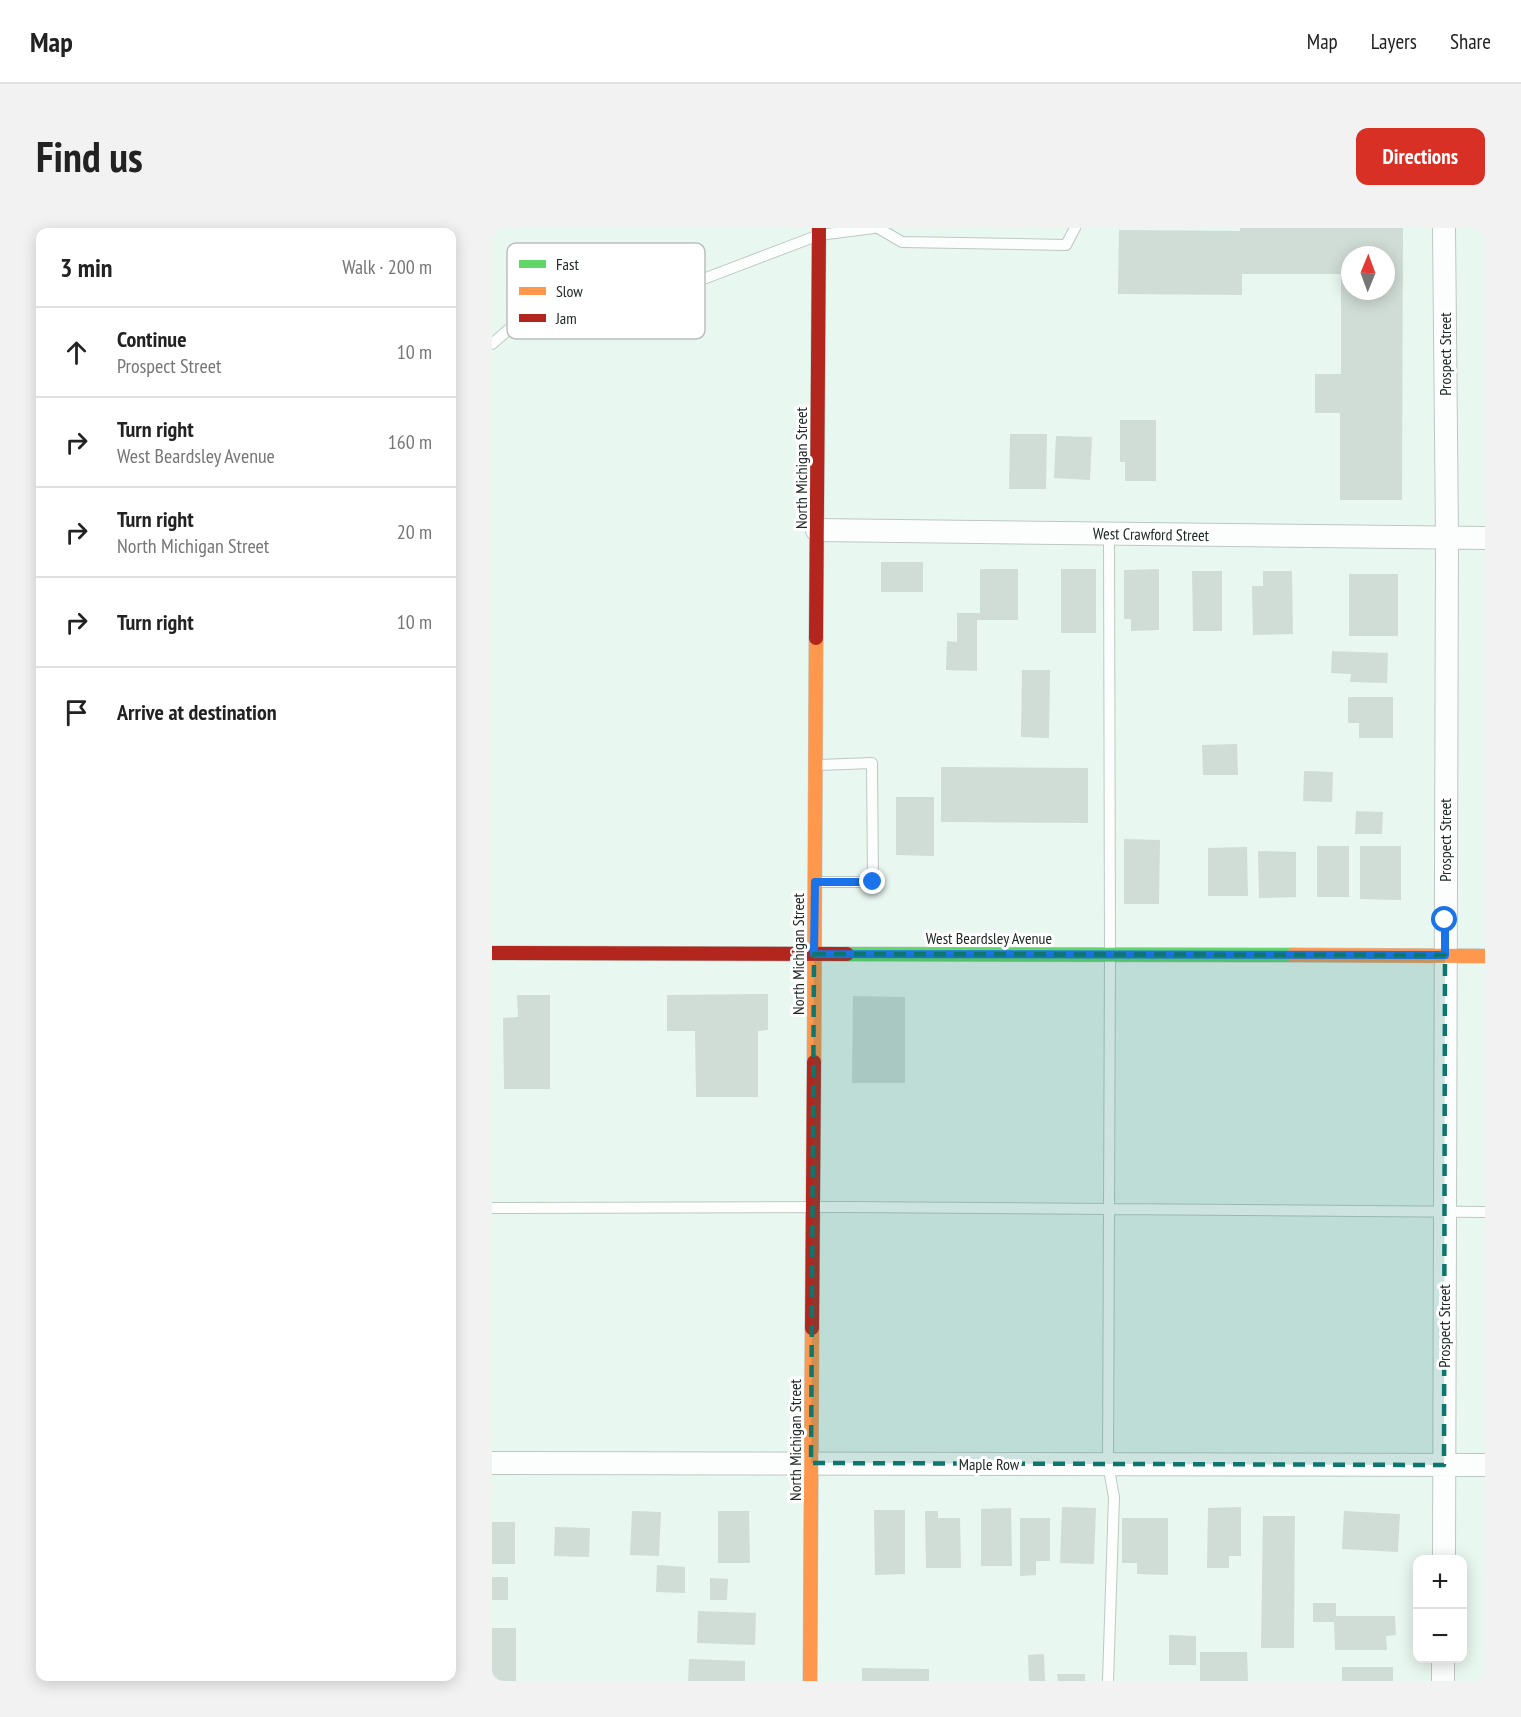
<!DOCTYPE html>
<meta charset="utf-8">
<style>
:root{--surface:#fff;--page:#f2f2f2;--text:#222;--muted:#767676;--line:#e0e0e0;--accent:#d93025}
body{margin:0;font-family:"PT Sans Narrow",sans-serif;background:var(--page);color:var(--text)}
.controls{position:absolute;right:18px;bottom:18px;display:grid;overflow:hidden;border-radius:12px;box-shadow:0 3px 15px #0003}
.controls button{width:54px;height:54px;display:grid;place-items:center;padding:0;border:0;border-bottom:2px solid var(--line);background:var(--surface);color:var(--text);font:30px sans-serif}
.compass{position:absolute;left:849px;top:18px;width:54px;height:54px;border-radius:50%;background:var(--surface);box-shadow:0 3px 15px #0003;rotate:1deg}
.stop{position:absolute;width:18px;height:18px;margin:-14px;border:4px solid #1a73e8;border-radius:50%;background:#fff}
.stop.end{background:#1a73e8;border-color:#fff;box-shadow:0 2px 6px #0008}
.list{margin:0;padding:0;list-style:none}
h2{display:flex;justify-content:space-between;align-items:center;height:78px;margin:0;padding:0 24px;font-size:26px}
h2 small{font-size:20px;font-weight:400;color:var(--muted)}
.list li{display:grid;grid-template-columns:39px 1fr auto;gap:18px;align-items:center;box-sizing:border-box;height:90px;padding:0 24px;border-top:2px solid var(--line)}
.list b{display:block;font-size:22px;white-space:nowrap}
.list p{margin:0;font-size:20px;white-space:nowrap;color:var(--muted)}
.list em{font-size:20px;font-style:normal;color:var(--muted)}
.icon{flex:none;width:33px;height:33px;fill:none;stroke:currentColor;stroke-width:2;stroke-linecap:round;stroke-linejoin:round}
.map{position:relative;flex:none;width:993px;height:1453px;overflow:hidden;border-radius:12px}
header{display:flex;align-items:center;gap:36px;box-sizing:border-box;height:84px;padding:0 30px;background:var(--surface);border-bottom:2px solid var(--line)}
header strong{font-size:28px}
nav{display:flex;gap:33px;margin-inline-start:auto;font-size:21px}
.intro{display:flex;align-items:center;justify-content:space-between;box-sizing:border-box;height:144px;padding:0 36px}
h1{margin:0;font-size:42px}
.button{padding:15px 27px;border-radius:12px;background:var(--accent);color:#fff;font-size:21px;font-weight:700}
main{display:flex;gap:36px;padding:0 36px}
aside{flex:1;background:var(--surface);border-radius:12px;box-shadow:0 3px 15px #0003}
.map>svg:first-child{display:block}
.building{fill:#d0dcd6;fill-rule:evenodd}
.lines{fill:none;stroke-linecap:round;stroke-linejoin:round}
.lane-casing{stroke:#bdc8c3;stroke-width:12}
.street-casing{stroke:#bdc8c3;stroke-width:24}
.fast-casing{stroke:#bdc8c3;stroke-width:15}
.slow-casing{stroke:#bdc8c3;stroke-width:15}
.jam-casing{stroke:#bdc8c3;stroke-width:15}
.lane{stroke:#fcfefd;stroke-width:10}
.street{stroke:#fcfefd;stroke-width:22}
.fast{stroke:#63d668;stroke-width:14}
.slow{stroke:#ff974d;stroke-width:14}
.jam{stroke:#b3261e;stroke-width:14}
.route{stroke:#1a73e8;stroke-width:8}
.marked{fill:#0f766e;fill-opacity:0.2;stroke:#0f766e;stroke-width:4.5;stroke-dasharray:12 8;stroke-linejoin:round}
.labels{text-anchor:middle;stroke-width:6;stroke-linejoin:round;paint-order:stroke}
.street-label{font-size:16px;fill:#202925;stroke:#fff}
.key{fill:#fff;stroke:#bcbfbe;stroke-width:1.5}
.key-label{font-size:16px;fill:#202925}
</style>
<header>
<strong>Map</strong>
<nav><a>Map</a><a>Layers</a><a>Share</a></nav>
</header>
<div class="intro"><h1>Find us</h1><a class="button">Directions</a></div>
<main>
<aside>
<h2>3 min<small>Walk · 200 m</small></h2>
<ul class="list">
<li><svg class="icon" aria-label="ahead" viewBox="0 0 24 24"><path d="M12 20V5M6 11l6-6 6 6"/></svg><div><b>Continue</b><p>Prospect Street</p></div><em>10 m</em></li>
<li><svg class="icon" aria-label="right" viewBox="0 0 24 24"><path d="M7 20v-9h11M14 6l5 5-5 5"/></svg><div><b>Turn right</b><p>West Beardsley Avenue</p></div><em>160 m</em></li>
<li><svg class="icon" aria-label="right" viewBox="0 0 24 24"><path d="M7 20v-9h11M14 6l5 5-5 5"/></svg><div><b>Turn right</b><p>North Michigan Street</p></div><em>20 m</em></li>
<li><svg class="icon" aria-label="right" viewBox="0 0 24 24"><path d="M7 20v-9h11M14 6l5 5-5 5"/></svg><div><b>Turn right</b></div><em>10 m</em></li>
<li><svg class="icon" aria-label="arrive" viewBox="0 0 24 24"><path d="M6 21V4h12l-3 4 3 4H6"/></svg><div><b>Arrive at destination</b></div></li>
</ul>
</aside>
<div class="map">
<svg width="993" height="1453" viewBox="0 0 993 1453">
<rect width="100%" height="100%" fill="#e9f7f1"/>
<path class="building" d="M748,0H911L910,272H848V185H823V146H849V46H750V67L626,66L627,2L748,3ZM858,27H894V63H858Z
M628,192H664V253H633V234H628Z
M518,206H555L554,261H517Z
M564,208L600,209L598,252L562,250Z
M389,334H431V364H389Z
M488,341H526V392H485V443L454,442L455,413L465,414V385H488Z
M569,341H604V405H569Z
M667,341V402L639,403V391H632V342Z
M700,343H730V403H701Z
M771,343H800L801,406L761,407L760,358H771Z
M857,346H906V408H857Z
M840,423L896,425L895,455L858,454L859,446L839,445Z
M530,442H558L557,510L529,509Z
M856,469H901V510H867V495H856Z
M745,516L746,547H711L710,517Z
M449,539L596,540V595L449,594Z
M812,543L841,544L840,574L811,573Z
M404,569H442V628L404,627Z
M864,583L891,584L890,606H863Z
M632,611L668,612L667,676H632Z
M825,618H857V669H825Z
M868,618H909V672L868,671Z
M755,619L756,668H716V620Z
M766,623L804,624V669L767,670Z
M276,766V802L266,803V869H204L203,803H175V767Z
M25,767H58V861H12L11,790L26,789Z
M361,768L413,769V855H360Z
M570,1279L604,1280L602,1336L568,1335Z
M749,1279V1328H737V1340H715L716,1280Z
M519,1280L520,1338H489V1281Z
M382,1282H413V1346L383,1347Z
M140,1283L169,1284L167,1328L138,1327Z
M226,1283H257L258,1335H226Z
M433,1283H446V1290H468L469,1340H434Z
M852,1283L908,1286L906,1324L850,1321Z
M771,1288H803L802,1420H769Z
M528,1290H558V1333H544V1347L528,1348Z
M630,1290H676V1347L645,1346V1335H630Z
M0,1294H23V1336H0Z
M63,1299L98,1300L97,1329L62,1328Z
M165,1337L193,1339V1365L164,1364Z
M0,1349H16V1372H0Z
M218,1350L236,1351L235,1372H218Z
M821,1375H844V1388H903L904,1407L894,1408L895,1422H843L842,1394H821Z
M206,1383L264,1385L263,1417L205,1415Z
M0,1400H24V1453H0Z
M677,1407L704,1408V1437H677Z
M708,1424H755L756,1453H708Z
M552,1426L553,1453H537L536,1427Z
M197,1431L253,1433V1453H196Z
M850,1439H901V1453H850Z
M370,1440L437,1441V1453H370Z
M565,1446H593V1453H566Z"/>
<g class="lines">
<defs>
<path id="lane" d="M386,0L410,14L574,17L583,0
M0,116L24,95L193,58L327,7L382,0
M326,654H381L380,535L327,537
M0,980L354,979L993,984
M616,1453L622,1269L616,1236L618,727L617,305"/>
<path id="street" d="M325,302L993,310
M0,1235L993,1237
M952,1332L955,309L952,0
M951,1453V1430"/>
<path id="fast" d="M355,726L801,727"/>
<path id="slow" d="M801,727L993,728
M322,834L324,410
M318,1453L320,1100"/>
<path id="jam" d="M324,410L327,0
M0,725L355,726
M320,1100L322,834"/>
</defs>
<use href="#lane" class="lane-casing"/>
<use href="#street" class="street-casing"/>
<use href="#fast" class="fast-casing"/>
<use href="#slow" class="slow-casing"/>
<use href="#jam" class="jam-casing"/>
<use href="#lane" class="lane"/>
<use href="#street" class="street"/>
<use href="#fast" class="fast"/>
<use href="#slow" class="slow"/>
<use href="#jam" class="jam"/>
</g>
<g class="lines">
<path class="route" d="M381,654H323L322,726L953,727V692"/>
</g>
<path class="marked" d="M322,726L953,727L952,1237L319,1235Z"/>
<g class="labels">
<g class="street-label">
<text transform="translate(953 126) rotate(-90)" y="6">Prospect Street</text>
<text transform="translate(309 240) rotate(-90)" y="6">North Michigan Street</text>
<text transform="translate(659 306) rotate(1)" y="6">West Crawford Street</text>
<text transform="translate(953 612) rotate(-90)" y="6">Prospect Street</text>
<text x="497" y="716">West Beardsley Avenue</text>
<text transform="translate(306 726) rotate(-90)" y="6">North Michigan Street</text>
<text transform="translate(952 1098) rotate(-90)" y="6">Prospect Street</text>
<text transform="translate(303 1212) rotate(-90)" y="6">North Michigan Street</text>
<text x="497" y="1242">Maple Row</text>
</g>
</g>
<rect x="15" y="15" width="198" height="96" rx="9" class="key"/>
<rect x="27" y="32" width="27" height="8" fill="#63d668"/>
<rect x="27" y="59" width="27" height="8" fill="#ff974d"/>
<rect x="27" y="86" width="27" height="8" fill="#b3261e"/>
<g class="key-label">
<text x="64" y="42">Fast</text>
<text x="64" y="69">Slow</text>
<text x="64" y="96">Jam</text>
</g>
</svg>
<div class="controls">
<button>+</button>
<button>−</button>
</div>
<svg class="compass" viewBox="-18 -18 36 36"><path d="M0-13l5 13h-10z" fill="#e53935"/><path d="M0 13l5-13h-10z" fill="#767676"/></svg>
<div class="stop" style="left:953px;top:692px"></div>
<div class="stop end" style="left:381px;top:654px"></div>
</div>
</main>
